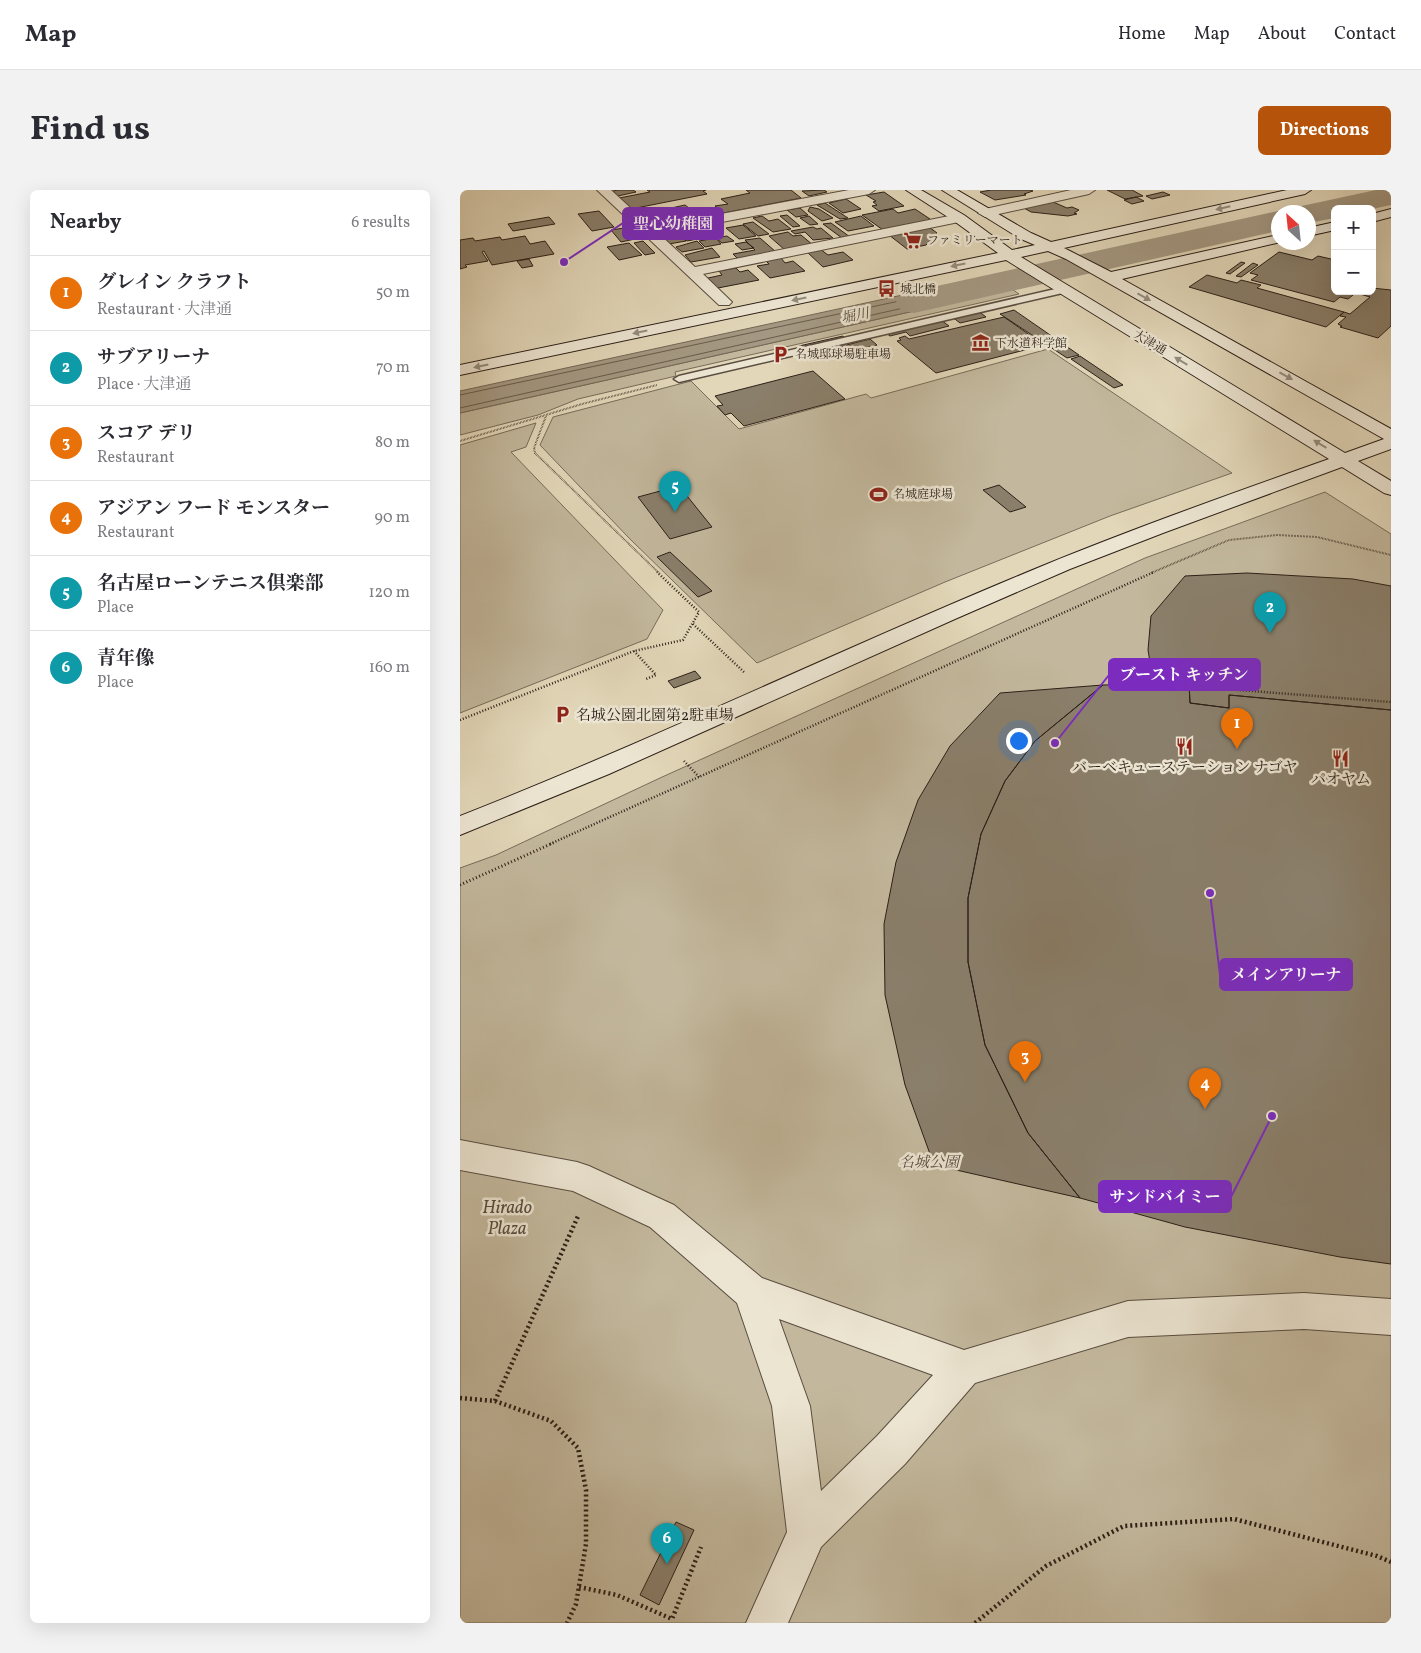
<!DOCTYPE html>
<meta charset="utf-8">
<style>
:root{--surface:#fff;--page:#f2f2f3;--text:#2b2b33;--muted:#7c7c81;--line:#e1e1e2;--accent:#b45309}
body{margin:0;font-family:Vollkorn,"Noto Serif JP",serif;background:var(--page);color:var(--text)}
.controls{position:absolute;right:15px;top:15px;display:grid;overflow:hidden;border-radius:8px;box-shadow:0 5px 20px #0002}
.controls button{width:45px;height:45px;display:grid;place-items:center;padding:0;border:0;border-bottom:1px solid var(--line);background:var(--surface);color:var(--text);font:25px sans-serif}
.compass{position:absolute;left:811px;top:15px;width:45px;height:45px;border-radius:50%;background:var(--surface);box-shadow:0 5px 20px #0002;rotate:333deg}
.you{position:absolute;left:558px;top:550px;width:18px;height:18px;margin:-12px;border:4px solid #fff;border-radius:50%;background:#1a73e8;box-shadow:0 0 0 8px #1a73e833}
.badge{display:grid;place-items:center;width:32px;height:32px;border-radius:50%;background:var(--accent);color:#fff;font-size:16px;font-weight:700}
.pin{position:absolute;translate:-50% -41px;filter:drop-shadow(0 1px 2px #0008)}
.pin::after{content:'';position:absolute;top:26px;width:18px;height:15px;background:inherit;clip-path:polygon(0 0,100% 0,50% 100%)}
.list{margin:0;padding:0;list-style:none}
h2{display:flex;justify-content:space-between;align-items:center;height:65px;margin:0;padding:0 20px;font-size:21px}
h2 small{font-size:16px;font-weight:400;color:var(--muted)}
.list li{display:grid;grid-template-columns:32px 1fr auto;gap:15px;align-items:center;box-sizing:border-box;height:75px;padding:0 20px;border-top:1px solid var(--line)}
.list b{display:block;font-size:19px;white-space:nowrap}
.list p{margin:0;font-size:16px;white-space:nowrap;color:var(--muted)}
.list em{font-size:16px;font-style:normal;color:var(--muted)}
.map{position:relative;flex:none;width:931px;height:1433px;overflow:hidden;border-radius:8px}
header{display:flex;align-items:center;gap:30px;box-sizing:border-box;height:70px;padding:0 25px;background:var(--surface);border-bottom:1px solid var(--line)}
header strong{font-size:24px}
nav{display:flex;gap:28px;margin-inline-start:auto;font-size:18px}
.intro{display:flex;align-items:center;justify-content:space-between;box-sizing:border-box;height:120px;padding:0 30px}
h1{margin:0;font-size:35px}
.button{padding:12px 22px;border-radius:8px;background:var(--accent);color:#fff;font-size:18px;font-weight:700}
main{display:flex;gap:30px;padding:0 30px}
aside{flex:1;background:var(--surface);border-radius:8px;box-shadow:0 5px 20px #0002}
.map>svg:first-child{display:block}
.green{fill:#c3b89d;stroke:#776c5a}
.water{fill:#a49882;stroke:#746857}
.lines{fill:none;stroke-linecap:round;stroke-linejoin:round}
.shore{stroke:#685c4c;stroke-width:1}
.river{fill:#a49882;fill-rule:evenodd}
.building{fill:#8a7f6b;stroke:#2b1f17}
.lane-casing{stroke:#594d40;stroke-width:3}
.street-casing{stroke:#594d40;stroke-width:2}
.secondary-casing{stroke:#2b1f17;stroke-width:2}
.path-far3{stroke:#2b1f17;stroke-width:2;stroke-dasharray:0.5 1;stroke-linecap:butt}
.path-far2{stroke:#2b1f17;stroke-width:2.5;stroke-dasharray:1 2;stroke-linecap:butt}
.path-far1{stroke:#2b1f17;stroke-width:3;stroke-dasharray:1 2.5;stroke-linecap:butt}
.path{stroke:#2b1f17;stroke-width:4.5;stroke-dasharray:2 3;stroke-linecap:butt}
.lane{fill:#ece5d2;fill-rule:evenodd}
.street{fill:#ece5d2;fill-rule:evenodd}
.secondary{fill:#ece5d2;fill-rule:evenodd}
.oneway{fill:#958c7e}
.labels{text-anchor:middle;stroke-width:5;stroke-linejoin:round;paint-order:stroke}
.far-poi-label{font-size:12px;fill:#2b1f17;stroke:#ece5d2;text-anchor:start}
.far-street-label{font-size:12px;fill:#2b1f17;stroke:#ece5d2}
.far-water-label{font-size:14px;font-style:italic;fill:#55493c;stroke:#ece5d2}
.poi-label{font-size:15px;fill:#2b1f17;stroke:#ece5d2}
.park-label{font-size:15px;font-style:italic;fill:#594d3f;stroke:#ece5d2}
.near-park-label{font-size:18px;font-style:italic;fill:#594d3f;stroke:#ece5d2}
.leader{fill:none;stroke:#7b2cbf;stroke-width:2}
.callout-dot{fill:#7b2cbf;stroke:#ece5d2;stroke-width:2}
.callout{fill:#7b2cbf;stroke:#7b2cbf;stroke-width:2}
.callout-label{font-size:16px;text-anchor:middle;font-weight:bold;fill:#fff}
</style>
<header>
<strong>Map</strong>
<nav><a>Home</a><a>Map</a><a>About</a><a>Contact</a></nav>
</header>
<div class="intro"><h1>Find us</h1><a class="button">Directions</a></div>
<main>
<aside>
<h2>Nearby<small>6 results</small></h2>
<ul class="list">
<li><span class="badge" style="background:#e8710a">1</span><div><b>グレイン クラフト</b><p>Restaurant · 大津通</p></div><em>50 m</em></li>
<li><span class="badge" style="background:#0f9aa8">2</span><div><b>サブアリーナ</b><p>Place · 大津通</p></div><em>70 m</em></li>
<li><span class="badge" style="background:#e8710a">3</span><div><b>スコア デリ</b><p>Restaurant</p></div><em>80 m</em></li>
<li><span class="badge" style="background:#e8710a">4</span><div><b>アジアン フード モンスター</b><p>Restaurant</p></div><em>90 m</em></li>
<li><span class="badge" style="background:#0f9aa8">5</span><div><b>名古屋ローンテニス倶楽部</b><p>Place</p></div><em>120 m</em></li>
<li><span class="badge" style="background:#0f9aa8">6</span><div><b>青年像</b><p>Place</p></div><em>160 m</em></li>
</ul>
</aside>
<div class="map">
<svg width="931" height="1433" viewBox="0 0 931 1433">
<rect width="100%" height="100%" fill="#e2d7b9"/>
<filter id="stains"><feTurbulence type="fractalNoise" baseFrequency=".004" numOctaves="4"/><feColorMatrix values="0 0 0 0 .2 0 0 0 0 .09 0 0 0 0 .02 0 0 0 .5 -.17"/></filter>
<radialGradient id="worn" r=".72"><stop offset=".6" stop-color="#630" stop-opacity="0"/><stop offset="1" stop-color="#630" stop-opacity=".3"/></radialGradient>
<path class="green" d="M552,99L559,104L215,182L216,186L118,209L78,225L0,245V223Z
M588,159L772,283L650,326L485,392L297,473L169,348L80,255L93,227L231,191L279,239L406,204L411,208Z
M76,233L66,257L51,262L203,420L187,449L0,523V255Z
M865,302L931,344V1433H0V678L36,665L200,588L685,368Z"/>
<path class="water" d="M530,86L552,99L0,223V201Z"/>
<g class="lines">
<path class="shore" d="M0,205L528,92L534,95L532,98L0,218"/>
<path class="river" d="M916,0H931V15L912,19H875V28L848,33V22H833L837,17Z
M818,21L822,22H818V41L454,123L441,120L436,112L441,104L454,101Z"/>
</g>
<path class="building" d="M158,0H173L176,2L158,6L153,1Z
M187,0H246L243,1L247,4L171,19L159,8L190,2Z
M286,0H331L341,8L264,23L255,16L268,14L261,9L290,3Z
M364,0L367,2L349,6L342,1Z
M531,0H571L573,1L564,4L566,5L535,10L520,2Z
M647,0H672L683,6L665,9Z
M424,2L444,16L419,21L412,16L417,15L413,12L416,11L406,5Z
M703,2L710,5L692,9L686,6Z
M676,7L684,11L672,14L664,10Z
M386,9L401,19L383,23L369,13Z
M593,12L607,18L612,17L619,20L614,23L617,24L608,26L571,22L564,18Z
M365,13L388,28L380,29L357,15Z
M225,15L238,25L189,35L179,25Z
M350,17L359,19L373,28L362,31L348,21Z
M340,18L348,25L336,27L327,20Z
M433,19L438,23L455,19L470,29L465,32L423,40L402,25Z
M139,21L154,37L132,41L118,24Z
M327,25L340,36L333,37L320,26Z
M302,26L309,31L318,29L331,39L313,42L293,28Z
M349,26L358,34L350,35L340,28Z
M401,26L414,36L388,41L375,32Z
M89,27L95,34L53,41L48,34Z
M293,32L309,44L298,46L283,34Z
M371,33L390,47L382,48L363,34Z
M253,35L263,44L227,51L218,43Z
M283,35L296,46L279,49L266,38Z
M353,37L357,39L361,38L373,48L353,50L345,42L335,44L331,41Z
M469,37L477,43L466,55L447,59L429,45Z
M164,38L175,49L161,52L151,40Z
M328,42L333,46L341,45L353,55L325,60L309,46Z
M217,43L226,51L209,54L201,46Z
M65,46L70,54L85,51L94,64L32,75L24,61L22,62L28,71L5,75L7,77L0,79V50L13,48L15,51L40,47L42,50Z
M267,46L274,51L262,53L256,48Z
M256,48L261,54L245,57L239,51Z
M300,48L316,62L278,69L273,64L295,60L285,50Z
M183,51L195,63L185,65L174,53Z
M237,51L244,58L222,62L216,57Z
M286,52L294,58L282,60L275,54Z
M169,53L182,65L159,70L147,57Z
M252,58L260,67L231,72L225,65Z
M360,59L368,65L383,62L393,70L363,77L346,61Z
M819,62L852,70L858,66L875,70V101H898L888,109L880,107L874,112L791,90L798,85L790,83Z
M321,68L325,73L333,71L345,81L310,88L297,76L309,74L306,71Z
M69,69L73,76L62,78L57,71Z
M781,72L785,73L770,84L766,83Z
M793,73L798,75L781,87L776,86Z
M276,78L280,82L288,80L299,90L258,98L248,88L262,85L259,81Z
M747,85L777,93L781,90L801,95L797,98L884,122L866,137L729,97Z
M912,98L931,100V136L918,148L880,137L882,136L878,134L886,127L880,126L884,122L890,124L910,107L900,104L903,101H912Z
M517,120L526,127L500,133L491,126Z
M554,120L619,165L607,168L540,124Z
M544,127L584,155L476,183L437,151L441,150L439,148L445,146L449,149Z
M481,130L489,136L450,146L446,142L430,146L426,143Z
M383,146L387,150L343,160L339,156Z
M410,149L417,155L358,170L351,164Z
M620,166L663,195L654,198L611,169Z
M353,181L385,209L284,236L271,223L265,225L257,216L263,215L255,206Z
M539,295L566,317L550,322L523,300Z
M219,296L252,337L210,349L178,307Z
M210,362L252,401L238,407L197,367Z
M787,383L893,389L931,396V520L769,505V518L730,513L729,493L702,494L690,472L688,460L691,426L725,386Z
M235,481L241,488L214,498L208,491Z
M729,493L730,513L769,518V505L931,520V1074L880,1067L725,1037L620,1008L568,943L525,855L508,772V708L521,644L545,591L575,551L643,495Z
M643,495L575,551L545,591L521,644L508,708V772L525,855L568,943L620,1008L474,975L445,895L425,805L424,734L436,672L458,610L490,556L540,503Z
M216,1332L234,1340L199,1415L180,1405Z"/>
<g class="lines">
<defs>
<path id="lane" d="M604,97L608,100L607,102L219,192L214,189L219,186Z"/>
<path id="street" d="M137,0H151L191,37L389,0H415L409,4L199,44L235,77L499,24L506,28L499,32L243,84L272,112L269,115H259Z
M611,0H635L629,4L525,27L518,23L525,19Z
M0,950L117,972L129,976L214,1015L302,1088L504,1160L668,1111L844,1103L931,1109V1145L844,1139L668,1147L515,1193L445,1274L361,1357L328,1433H286L327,1342L312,1216L277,1113L190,1037L113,1001L0,980ZM319,1129L473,1185L417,1246L361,1301L350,1216Z"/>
<path id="secondary" d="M446,0H461L504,25L552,60L575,55L561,49L482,0H497L571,43L591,52L827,0H851L845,4L604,58L651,82L818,45V52H821L662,89L931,239V259L898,271L931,291V305L924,303L882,277L703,343L610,379L495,429L149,584L0,645V626C186,553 366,466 551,389C655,345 762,307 869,269L546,70L0,185V175L538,63L494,31ZM588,61L606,69L924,249L885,263L561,67Z
M931,19V27L912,32V24Z
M875,32V40L848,46V38Z"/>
</defs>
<use href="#lane" class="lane-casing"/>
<use href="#street" class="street-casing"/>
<use href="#secondary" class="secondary-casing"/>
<path class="path-far3" d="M86,226L74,258L75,263L199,383
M0,251L122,214L197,195
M691,383L769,350L817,345L857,347L931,365"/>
<path class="path-far2" d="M233,434L285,483
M174,461L196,485L186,489
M741,497L931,512
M0,530L174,461L223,450L239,422L197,382
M224,571L240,588
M90,654L694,382"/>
<path class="path-far1" d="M0,695L93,653"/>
<path class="path" d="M0,1208L35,1211L91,1231L118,1258L126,1300V1354L116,1414L107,1433
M35,1211L119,1024
M119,1397L157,1405L212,1429L241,1357
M515,1433L586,1376L664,1336L774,1329L917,1366L931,1372"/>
<use href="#lane" class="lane"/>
<use href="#street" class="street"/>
<use href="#secondary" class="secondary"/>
</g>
<defs><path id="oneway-solid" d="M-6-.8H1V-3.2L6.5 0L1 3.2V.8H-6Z" transform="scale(1.25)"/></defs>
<g class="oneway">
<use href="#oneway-solid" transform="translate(763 18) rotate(167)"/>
<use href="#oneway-solid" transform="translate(498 75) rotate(168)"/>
<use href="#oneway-solid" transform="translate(684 107) rotate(29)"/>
<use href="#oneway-solid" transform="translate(339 109) rotate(168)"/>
<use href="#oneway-solid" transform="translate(180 142) rotate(168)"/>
<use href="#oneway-solid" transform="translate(721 171) rotate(-149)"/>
<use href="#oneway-solid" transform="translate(21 176) rotate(168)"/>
<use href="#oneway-solid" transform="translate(826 186) rotate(29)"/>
<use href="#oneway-solid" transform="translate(860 254) rotate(-149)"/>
</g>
<defs>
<symbol id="supermarket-bare" viewBox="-9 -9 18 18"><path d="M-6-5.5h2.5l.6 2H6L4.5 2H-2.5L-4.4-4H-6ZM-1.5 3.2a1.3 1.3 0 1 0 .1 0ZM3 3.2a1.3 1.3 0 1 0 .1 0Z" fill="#8f2418" stroke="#ece5d2" stroke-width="2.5" paint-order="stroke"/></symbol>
<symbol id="bus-bare" viewBox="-9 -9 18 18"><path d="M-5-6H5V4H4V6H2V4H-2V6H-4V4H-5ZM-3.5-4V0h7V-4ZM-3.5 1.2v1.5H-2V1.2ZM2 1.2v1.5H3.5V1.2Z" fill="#8f2418" stroke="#ece5d2" stroke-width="2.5" paint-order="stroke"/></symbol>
<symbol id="museum-bare" viewBox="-9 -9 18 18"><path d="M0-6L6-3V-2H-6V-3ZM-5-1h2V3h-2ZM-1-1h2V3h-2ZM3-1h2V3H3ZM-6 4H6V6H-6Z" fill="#8f2418" stroke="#ece5d2" stroke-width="2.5" paint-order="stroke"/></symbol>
<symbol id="parking-bare" viewBox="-9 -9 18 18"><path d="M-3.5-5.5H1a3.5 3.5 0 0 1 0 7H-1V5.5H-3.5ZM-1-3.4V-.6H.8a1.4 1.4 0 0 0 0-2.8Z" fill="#8f2418" stroke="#ece5d2" stroke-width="2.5" paint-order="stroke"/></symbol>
<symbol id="stadium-bare" viewBox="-9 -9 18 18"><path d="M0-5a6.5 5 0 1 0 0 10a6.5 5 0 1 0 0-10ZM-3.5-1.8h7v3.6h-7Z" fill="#8f2418" stroke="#ece5d2" stroke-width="2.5" paint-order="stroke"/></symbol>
<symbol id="restaurant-bare" viewBox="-9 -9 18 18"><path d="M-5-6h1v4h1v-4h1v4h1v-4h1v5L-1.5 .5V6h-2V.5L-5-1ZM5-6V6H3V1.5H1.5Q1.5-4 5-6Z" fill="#8f2418" stroke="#ece5d2" stroke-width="2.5" paint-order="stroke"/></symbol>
</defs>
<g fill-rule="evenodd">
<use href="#supermarket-bare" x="440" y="38" width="25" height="25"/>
<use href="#bus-bare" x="414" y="86" width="25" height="25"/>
<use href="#museum-bare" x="508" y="140" width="25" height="25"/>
<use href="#parking-bare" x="308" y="152" width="25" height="25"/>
<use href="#stadium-bare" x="406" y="292" width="25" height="25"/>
<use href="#parking-bare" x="90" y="512" width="25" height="25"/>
<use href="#restaurant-bare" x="712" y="544" width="25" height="25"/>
<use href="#restaurant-bare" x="868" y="556" width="25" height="25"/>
</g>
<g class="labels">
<g class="far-poi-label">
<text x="467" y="54">ファミリーマート</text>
<text x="440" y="103">城北橋</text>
<text x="535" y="157">下水道科学館</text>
<text x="335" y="168">名城邸球場駐車場</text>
<text x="433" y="308">名城庭球場</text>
</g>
<g class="far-street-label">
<text transform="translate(690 152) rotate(31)" y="4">大津通</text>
</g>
<g class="far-water-label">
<text transform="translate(395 125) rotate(-12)" y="5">堀川</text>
</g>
<g class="poi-label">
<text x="116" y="530" text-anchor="start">名城公園北園第2駐車場</text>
<text x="725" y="582">バーベキューステーション ナゴヤ</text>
<text x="881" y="594">パオヤム</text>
</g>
<g class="park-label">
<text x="469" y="977">名城公園</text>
</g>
<g class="near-park-label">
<text x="47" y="1023">Hirado<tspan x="47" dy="21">Plaza</tspan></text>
</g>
</g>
<path class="leader" d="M104 72L163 33M595 553L649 485M750 703L760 785M812 926L771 1007"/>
<g class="callout-dot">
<circle cx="104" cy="72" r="5"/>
<circle cx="595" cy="553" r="5"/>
<circle cx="750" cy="703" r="5"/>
<circle cx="812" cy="926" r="5"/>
</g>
<g class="callout">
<rect x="163" y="18" width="100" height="31" rx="5"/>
<rect x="649" y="469" width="151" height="31" rx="5"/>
<rect x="760" y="769" width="132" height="31" rx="5"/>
<rect x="639" y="991" width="132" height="31" rx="5"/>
</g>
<g class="callout-label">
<text x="213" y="39">聖心幼稚園</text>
<text x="724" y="490">ブースト キッチン</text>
<text x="826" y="790">メインアリーナ</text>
<text x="705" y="1012">サンドバイミー</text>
</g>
<rect width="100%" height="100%" filter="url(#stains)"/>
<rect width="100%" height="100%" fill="url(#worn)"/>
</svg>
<div class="controls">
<button>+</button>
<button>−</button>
</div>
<svg class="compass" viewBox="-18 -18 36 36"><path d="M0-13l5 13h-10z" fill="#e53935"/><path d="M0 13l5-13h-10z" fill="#7c7c81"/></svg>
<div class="you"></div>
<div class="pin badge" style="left:777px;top:559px;background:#e8710a">1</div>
<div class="pin badge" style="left:810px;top:443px;background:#0f9aa8">2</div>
<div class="pin badge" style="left:565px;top:892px;background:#e8710a">3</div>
<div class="pin badge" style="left:745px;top:919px;background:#e8710a">4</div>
<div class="pin badge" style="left:215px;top:322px;background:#0f9aa8">5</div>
<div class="pin badge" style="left:207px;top:1374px;background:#0f9aa8">6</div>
</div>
</main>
